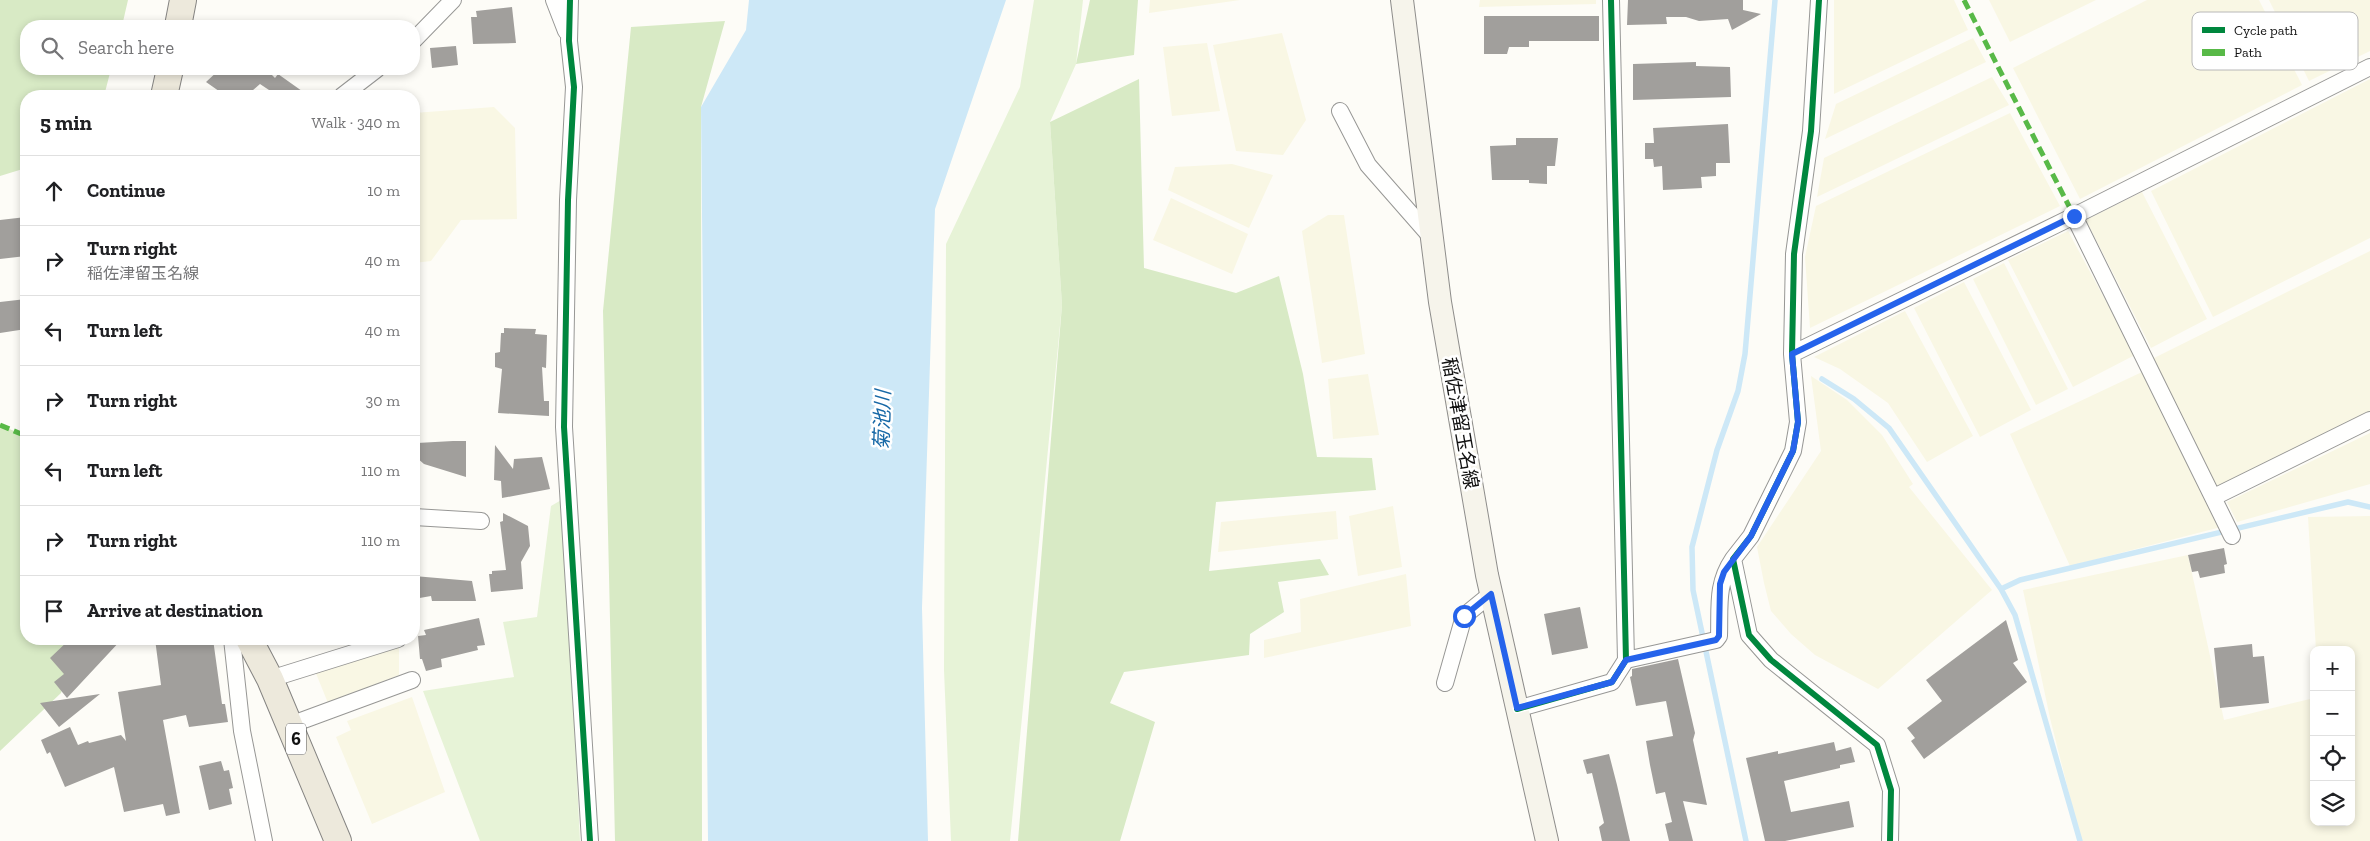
<!DOCTYPE html>
<meta charset="utf-8">
<style>
:root{--surface:#fff;--page:#f6f6f6;--text:#202124;--muted:#757577;--line:#e0e0e0}
body{margin:0;font-family:"Zilla Slab","Noto Sans JP",serif;background:var(--page);color:var(--text)}
.controls{position:absolute;right:15px;bottom:15px;display:grid;overflow:hidden;border-radius:10px;box-shadow:0 2px 8px #0003}
.controls button{width:45px;height:45px;display:grid;place-items:center;padding:0;border:0;border-bottom:1px solid var(--line);background:var(--surface);color:var(--text);font:25px sans-serif}
.stop{position:absolute;width:15px;height:15px;margin:-11px;border:4px solid #2563eb;border-radius:50%;background:#fff}
.stop.end{background:#2563eb;border-color:#fff;box-shadow:0 1px 5px #0008}
.list{margin:0;padding:0;list-style:none}
h2{display:flex;justify-content:space-between;align-items:center;height:65px;margin:0;padding:0 20px;font-size:21px}
h2 small{font-size:16px;font-weight:400;color:var(--muted)}
.list li{display:grid;grid-template-columns:32px 1fr auto;gap:15px;align-items:center;box-sizing:border-box;height:70px;padding:0 20px;border-top:1px solid var(--line)}
.list b{display:block;font-size:19px;white-space:nowrap}
.list p{margin:0;font-size:16px;white-space:nowrap;color:var(--muted)}
.list em{font-size:16px;font-style:normal;color:var(--muted)}
.icon{flex:none;width:28px;height:28px;fill:none;stroke:currentColor;stroke-width:2;stroke-linecap:round;stroke-linejoin:round}
.map{position:relative;flex:none;width:2370px;height:841px;overflow:hidden}
.search{position:absolute;background:var(--surface);box-shadow:0 2px 8px #0003;left:20px;top:20px;width:400px;height:55px;display:flex;align-items:center;gap:12px;box-sizing:border-box;padding:0 18px;border-radius:20px;color:var(--muted);font-size:19px}
.panel{position:absolute;background:var(--surface);box-shadow:0 2px 8px #0003;left:20px;top:90px;width:400px;height:555px;border-radius:20px}
.map>svg:first-child{display:block}
.farmland{fill:#f9f7e4}
.green{fill:#e7f3d7}
.forest{fill:#d8eac5}
.water{fill:#cde8f7}
.lines{fill:none;stroke-linecap:round;stroke-linejoin:round}
.stream{stroke:#cde8f7;stroke-width:5.5}
.building{fill:#a19f9c}
.street-casing{stroke:#979795;stroke-width:18}
.secondary-casing{stroke:#8e8d8b;stroke-width:24}
.primary-casing{stroke:#858482;stroke-width:28}
.street{stroke:#fffffe;stroke-width:16}
.secondary{stroke:#f6f4eb;stroke-width:22}
.primary{stroke:#ede9dc;stroke-width:26}
.quiet{stroke:#58b947;stroke-width:5;stroke-dasharray:10 5;stroke-linecap:butt}
.cycleway-casing{stroke:#fff;stroke-width:9}
.cycleway{stroke:#00873e;stroke-width:6}
.route{stroke:#2563eb;stroke-width:6}
.labels{text-anchor:middle;stroke-width:5;stroke-linejoin:round;paint-order:stroke}
.shield{fill:#fff;stroke:#585858;stroke-width:1}
.shield-label{font-size:18px;font-weight:bold;fill:#111}
.street-label{font-size:19px;fill:#111;stroke:#fff}
.water-label{font-size:20px;font-style:italic;fill:#1768a6;stroke:#fff}
.key{fill:#fff;stroke:#b8b8b8;stroke-width:1}
.key-label{font-size:14px;fill:#111}
</style>
<div class="map">
<svg width="2370" height="841" viewBox="0 0 2370 841">
<rect width="100%" height="100%" fill="#fdfcf7"/>
<path class="farmland" d="M1150,0H1240L1149,13Z
M1480,0H1596V4L1479,7Z
M1834,0H1954L1968,30L1834,94Z
M1989,0H2096L2010,42Z
M2147,0H2259L2302,85L2080,199L2013,68Z
M2269,0H2370V51L2309,81Z
M1282,33L1306,120L1283,155L1236,151L1213,45Z
M1973,38L1986,62L1825,139L1836,104Z
M1207,43L1220,111L1172,116L1163,47Z
M1992,77L2009,105L1817,197L1824,158Z
M2370,79V238L2213,317L2151,191Z
M494,107L515,128L517,219L461,220L431,261L414,263V113Z
M2010,113L2060,206L1810,328L1805,257L1816,206Z
M1232,164L1273,175L1249,228L1168,190L1175,167Z
M2142,192L2207,319L2151,348L2086,220Z
M1171,198L1248,234L1232,274L1153,240Z
M1328,215H1344L1365,354L1322,363L1302,231Z
M2068,231L2135,355L2073,387L2008,260Z
M2370,251V412L2215,490L2152,359Z
M2004,263L2068,389L2036,405L1973,279Z
M1964,282L2031,410L1980,437L1914,308Z
M1905,311L1973,436L1927,462L1888,403L1840,369L1814,357Z
M2142,372L2225,526L2070,566L2010,434Z
M1368,374L1379,435L1333,439L1328,379Z
M1811,376L1847,400L1882,435L1913,484L1909,487L1992,590L1878,689L1815,655L1791,634L1771,611L1764,583L1757,547L1821,451Z
M2370,433V484L2237,522L2227,502Z
M1393,506L1402,567L1358,576L1349,516Z
M1336,511L1338,539L1218,552L1221,522Z
M2370,516V841H2081L2050,718L2023,590L2188,555L2224,720L2314,698V822H2351V650H2316L2308,517Z
M1406,574L1411,626L1264,658V640L1301,632L1300,599Z
M399,647V675L328,703L315,671Z
M412,697L445,792L372,824L336,737L351,730L347,721Z"/>
<path class="green" d="M1034,0H1083L1076,64L1050,122L1062,305L1010,841H951L944,670L946,244L1020,87Z
M563,499L580,841H480L423,691L514,677L503,622L537,617L551,506Z"/>
<path class="forest" d="M0,0H128L122,26H26V69H111L104,96H26V168L0,176Z
M1090,0H1138L1134,55L1076,64Z
M725,21L701,107L702,841H615L603,311L631,27Z
M1139,79L1144,268L1236,293L1279,276L1303,374L1317,457L1372,458L1376,490L1216,502L1209,571L1320,559L1329,575L1278,582L1284,612L1250,634L1249,655L1124,672L1110,703L1155,722L1120,841H1018L1062,305L1050,122Z
M0,425L26,436V639H79L61,693L0,751Z"/>
<path class="water" d="M749,0H1006L935,209L922,608L928,841H708L701,107L746,30Z"/>
<g class="lines">
<path class="stream" d="M1822,379L1854,399L1889,428L2001,589L2015,615L2080,841
M2001,589L2020,580L2348,502L2370,507
M1746,841L1693,590L1692,547L1717,450L1738,391L1745,354L1775,0"/>
</g>
<path class="building" d="M1628,0H1743V10L1761,14L1732,30L1728,19L1699,21L1686,17H1666L1667,24L1627,25Z
M512,7L516,43L473,44L471,17H477L476,11Z
M1484,16H1599V41H1529V47H1509L1507,54H1484Z
M456,46L458,65L432,68L430,48Z
M1696,62V66L1730,67L1731,97L1633,100V64Z
M220,69H277L271,74L275,78L278,74L309,96H278L260,84L246,96H226L206,82Z
M1728,124L1730,163H1716V176L1701,177L1702,188L1663,190L1662,166L1654,167L1653,159H1645V143H1654L1653,128Z
M1516,138H1558L1555,166H1547V184L1529,183V180H1492L1490,146L1516,145Z
M26,217V234H24L26,256L0,259V220Z
M26,299V329L0,333V302Z
M504,328L536,329L535,334L547,335L546,368L542,367L544,401H549V416L498,413L502,369L495,367V353L500,352L501,333H504Z
M453,441H466V477L424,464L417,458V443Z
M495,445L513,469L514,459L542,457L550,489L502,498L501,481L494,480Z
M503,513L528,526L530,546L521,562L523,589L491,592L489,574H492V571L506,570L500,522L503,521Z
M2224,548L2227,564L2224,565L2225,573L2200,578L2198,571L2192,572L2188,555Z
M414,576L472,581L476,601H432L431,596L414,599Z
M1580,607L1588,648L1552,655L1544,614Z
M479,618L485,645L477,646L478,650L441,659L442,667L426,671L422,659H420L418,636L426,635L424,630Z
M2006,620L2018,660L2013,663L2027,682L1924,759L1911,741L1915,738L1907,728L1942,701L1926,680Z
M70,639H122L67,698L54,682L64,674L50,658Z
M155,639H213L222,704H225L228,722L189,727L186,715L163,720L180,813L166,816L163,804L124,812L114,767L65,787L50,752L47,754L41,740L70,727L78,745L88,741L89,743L121,735L126,741L118,692L161,685Z
M2252,644L2253,657L2264,656L2269,703L2220,708L2214,648Z
M1678,659L1695,733L1693,740L1707,805L1683,801L1693,841H1669L1665,824L1672,822L1665,792L1656,794L1650,765L1646,741L1673,736L1666,701L1636,706L1630,677L1632,676V669Z
M100,694L59,727L40,703Z
M1834,742L1836,751L1851,747L1855,762L1840,765V768L1784,781L1791,812L1849,801L1854,827L1785,841H1765L1746,758L1778,751V754Z
M1609,754L1617,785L1630,841H1602L1599,827L1604,823L1592,773L1587,774L1583,760Z
M221,761L224,771L229,770L233,788L229,789L232,804L209,810L199,766Z"/>
<g class="lines">
<defs>
<path id="street" d="M554,0L566,31
M570,0L569,41L574,87L568,200L564,427L590,841
M1819,0L1811,131L1794,254L1792,354L1798,422L1793,451L1751,536L1733,559L1749,635L1771,660L1877,745L1891,790L1890,841
M414,40L453,0
M342,96L377,69
M1340,111L1368,165L1432,238
M2074,216L2232,536
M1792,354L2074,216L2370,67
M2214,497L2370,420
M414,517L481,521
M232,639L242,731L264,841
M1626,660L1716,640L1719,636C1720,607 1716,584 1733,559
M270,679L398,639
M1445,683L1464,616L1491,594
M1517,709L1612,682L1626,660L1611,0
M290,725L412,680"/>
<path id="secondary" d="M1402,0L1440,302L1487,575L1547,841"/>
<path id="primary" d="M178,26L183,0
M164,96L170,69
M249,639L270,679L338,841"/>
</defs>
<use href="#street" class="street-casing"/>
<use href="#secondary" class="secondary-casing"/>
<use href="#primary" class="primary-casing"/>
<use href="#street" class="street"/>
<use href="#secondary" class="secondary"/>
<use href="#primary" class="primary"/>
<path class="quiet" d="M1964,0L2074,216
M0,425L26,436"/>
<defs>
<path id="cycleway" d="M570,0L569,41L574,87L568,200L564,427L590,841
M1819,0L1811,131L1794,254L1792,354L1798,422L1793,451L1751,536L1733,559L1749,635L1771,660L1877,745L1891,790L1890,841
M1517,709L1612,682L1626,660L1611,0"/>
</defs>
<use href="#cycleway" class="cycleway-casing"/>
<use href="#cycleway" class="cycleway"/>
</g>
<g class="lines">
<path class="route" d="M1464,616L1491,594L1517,708L1612,682L1626,660L1716,640L1719,636L1720,584L1724,572L1751,536L1793,451L1798,422L1792,354L2074,216"/>
</g>
<g class="labels">
<rect class="shield" x="286" y="723.5" width="20" height="31" rx="4"/>
<g class="shield-label">
<text x="296" y="745">6</text>
</g>
<g class="street-label">
<text transform="translate(1461 423) rotate(80)" y="7">稲佐津留玉名線</text>
</g>
<g class="water-label">
<text transform="translate(882 420) rotate(-88)" y="7">菊池川</text>
</g>
</g>
<rect x="2192" y="12" width="166" height="58" rx="8" class="key"/>
<rect x="2202" y="27" width="23" height="6" fill="#00873e"/>
<rect x="2202" y="49" width="23" height="7" fill="#58b947"/>
<g class="key-label">
<text x="2234" y="35">Cycle path</text>
<text x="2234" y="57">Path</text>
</g>
</svg>
<div class="controls">
<button>+</button>
<button>−</button>
<button><svg class="icon" aria-label="locate" viewBox="0 0 24 24"><circle cx="12" cy="12" r="6"/><path d="M12 2v4M12 18v4M2 12h4M18 12h4"/></svg></button>
<button><svg class="icon" aria-label="layers" viewBox="0 0 24 24"><path d="M12 4l9 5-9 5-9-5zM3 14l9 5 9-5"/></svg></button>
</div>
<div class="stop" style="left:1464px;top:616px"></div>
<div class="stop end" style="left:2074px;top:216px"></div>
<div class="search"><svg class="icon" aria-label="search" viewBox="0 0 24 24"><circle cx="10" cy="10" r="6"/><path d="M15 15l6 6"/></svg>Search here</div>
<section class="panel">
<h2>5 min<small>Walk · 340 m</small></h2>
<ul class="list">
<li><svg class="icon" aria-label="ahead" viewBox="0 0 24 24"><path d="M12 20V5M6 11l6-6 6 6"/></svg><div><b>Continue</b></div><em>10 m</em></li>
<li><svg class="icon" aria-label="right" viewBox="0 0 24 24"><path d="M7 20v-9h11M14 6l5 5-5 5"/></svg><div><b>Turn right</b><p>稲佐津留玉名線</p></div><em>40 m</em></li>
<li><svg class="icon" aria-label="left" viewBox="0 0 24 24"><path d="M17 20v-9H6M10 6l-5 5 5 5"/></svg><div><b>Turn left</b></div><em>40 m</em></li>
<li><svg class="icon" aria-label="right" viewBox="0 0 24 24"><path d="M7 20v-9h11M14 6l5 5-5 5"/></svg><div><b>Turn right</b></div><em>30 m</em></li>
<li><svg class="icon" aria-label="left" viewBox="0 0 24 24"><path d="M17 20v-9H6M10 6l-5 5 5 5"/></svg><div><b>Turn left</b></div><em>110 m</em></li>
<li><svg class="icon" aria-label="right" viewBox="0 0 24 24"><path d="M7 20v-9h11M14 6l5 5-5 5"/></svg><div><b>Turn right</b></div><em>110 m</em></li>
<li><svg class="icon" aria-label="arrive" viewBox="0 0 24 24"><path d="M6 21V4h12l-3 4 3 4H6"/></svg><div><b>Arrive at destination</b></div></li>
</ul>
</section>
</div>
